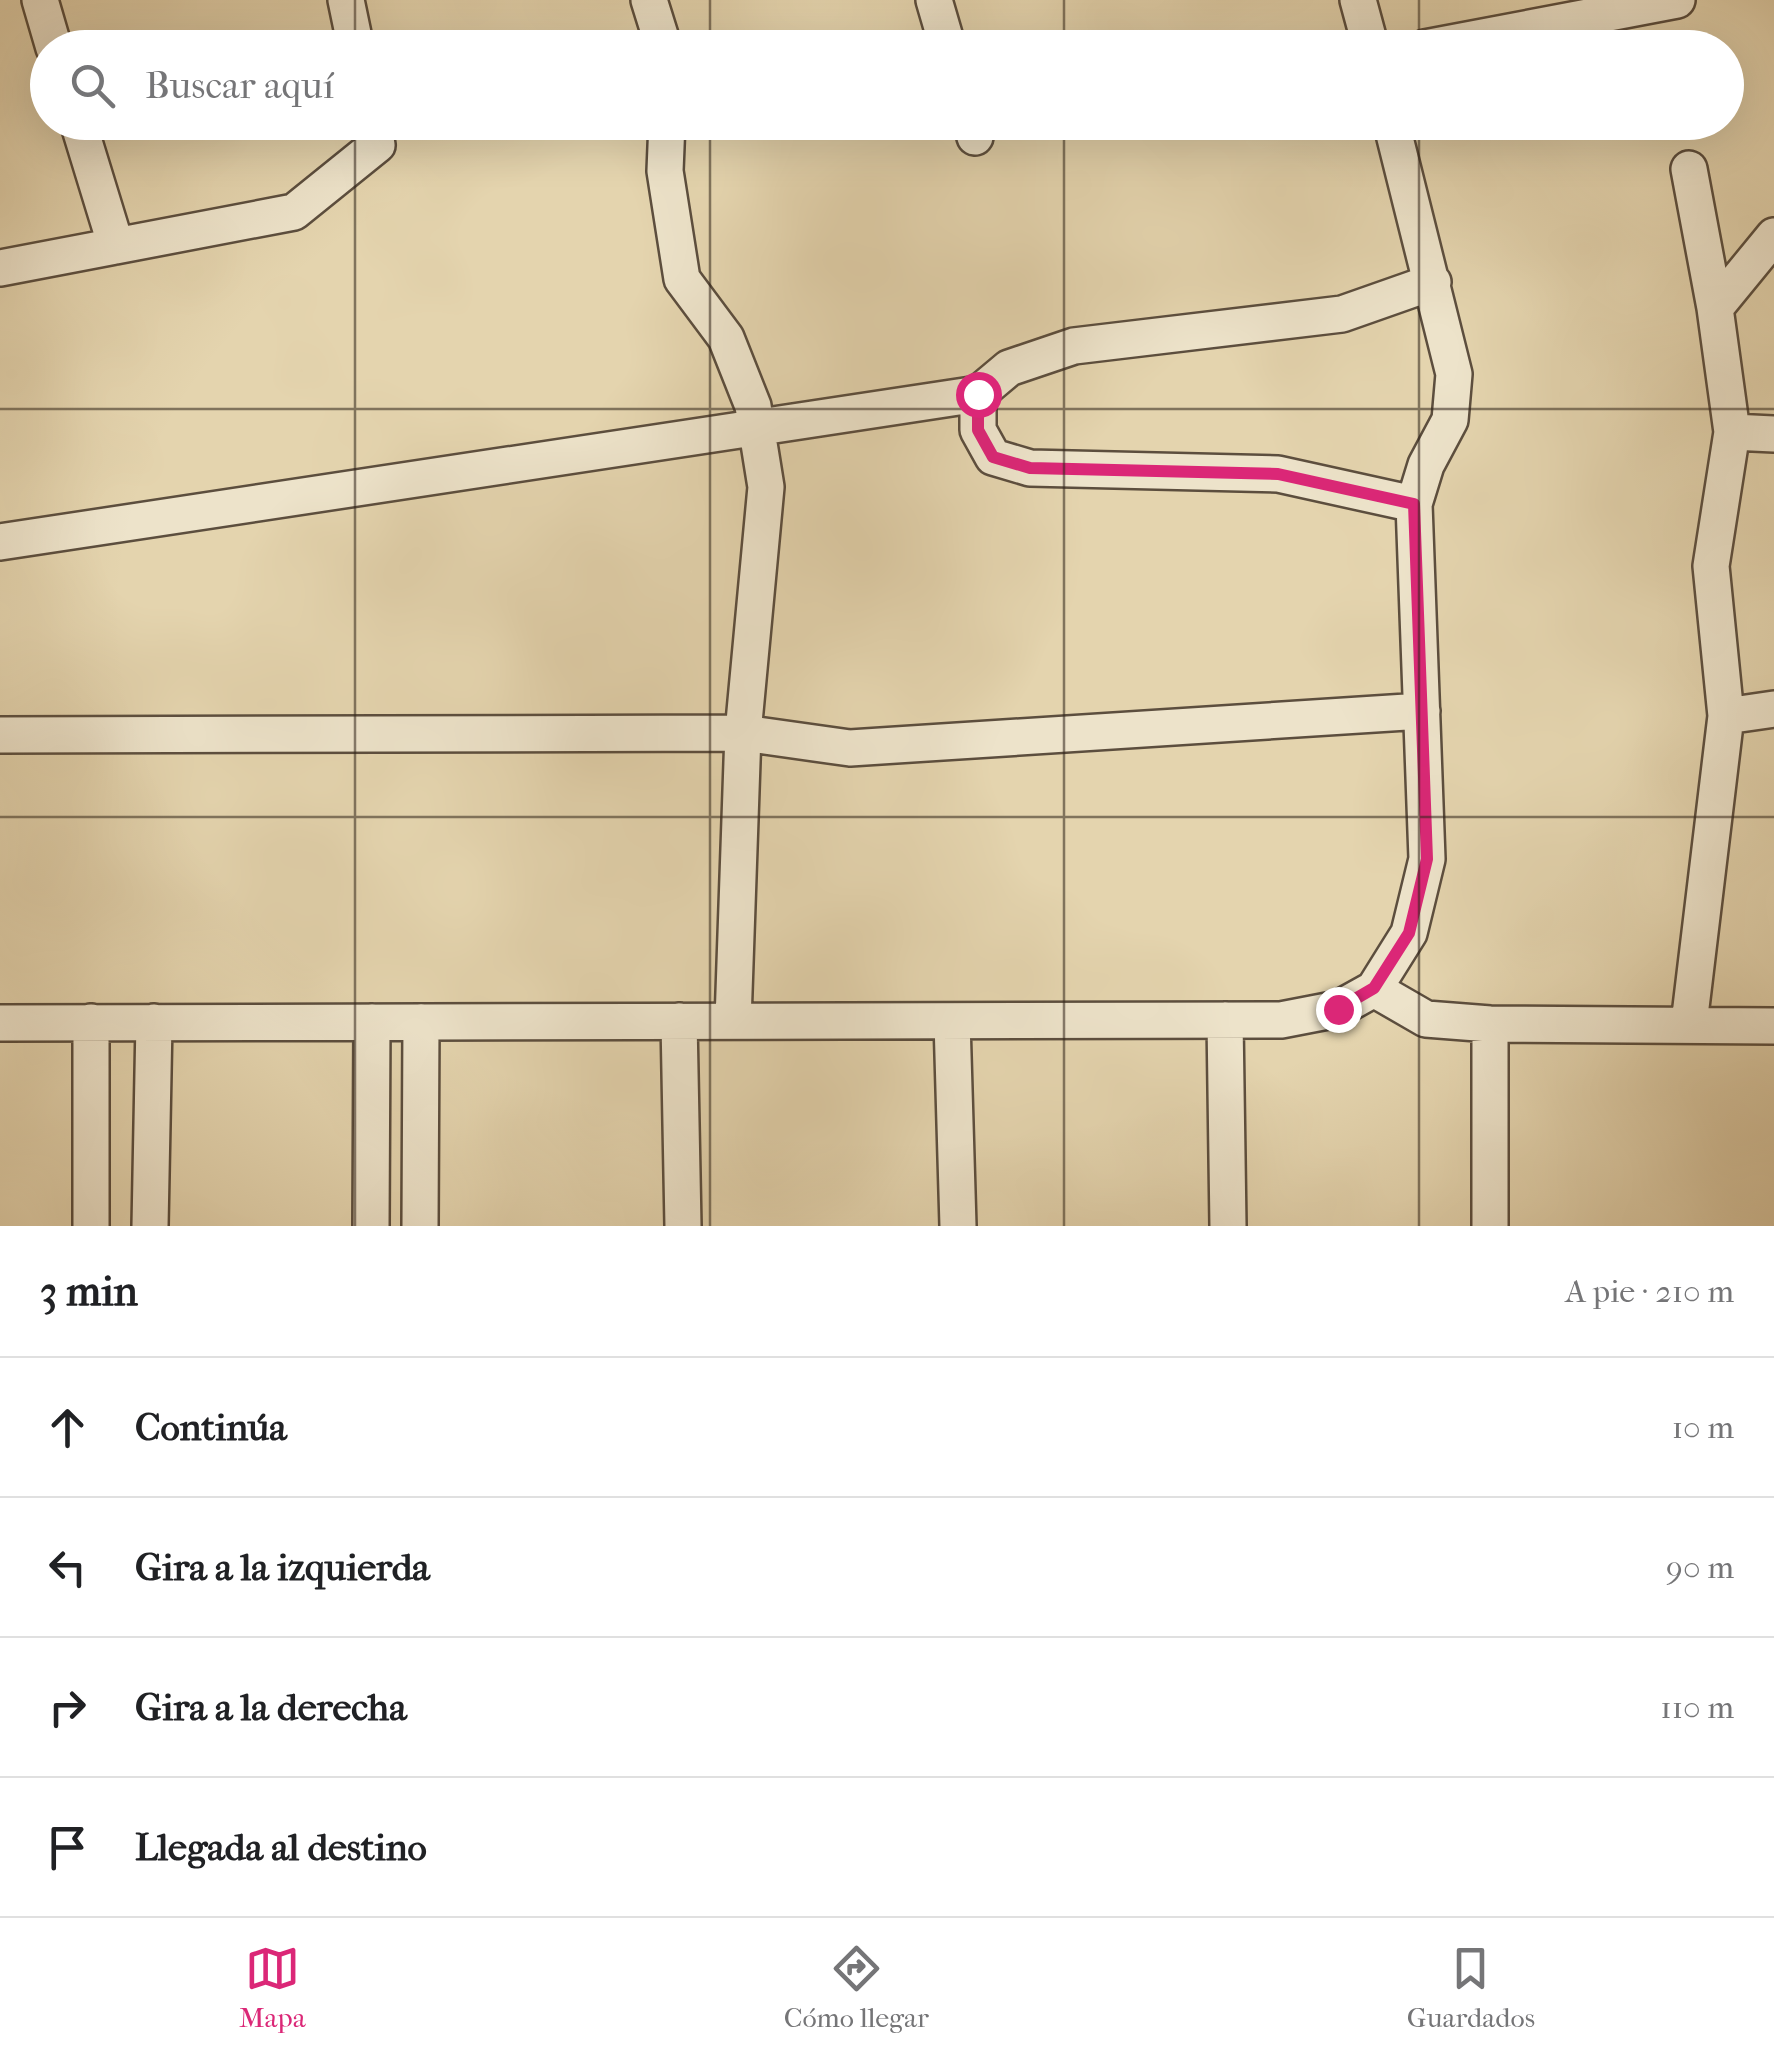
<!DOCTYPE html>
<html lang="es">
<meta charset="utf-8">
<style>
:root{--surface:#fff;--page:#f6f6f6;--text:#202124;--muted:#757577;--line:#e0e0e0;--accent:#db2777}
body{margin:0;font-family:"IM FELL French Canon",serif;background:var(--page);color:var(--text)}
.stop{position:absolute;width:30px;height:30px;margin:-22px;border:8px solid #db2777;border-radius:50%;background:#fff}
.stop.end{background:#db2777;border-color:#fff;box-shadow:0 2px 10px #0008}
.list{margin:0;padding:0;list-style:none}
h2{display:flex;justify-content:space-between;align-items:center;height:130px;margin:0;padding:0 40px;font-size:42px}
h2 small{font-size:32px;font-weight:400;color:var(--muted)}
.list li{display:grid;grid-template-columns:65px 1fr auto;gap:30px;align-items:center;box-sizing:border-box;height:140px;padding:0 40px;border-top:2px solid var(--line)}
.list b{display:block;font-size:38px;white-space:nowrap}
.list em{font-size:32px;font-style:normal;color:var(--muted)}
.icon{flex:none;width:55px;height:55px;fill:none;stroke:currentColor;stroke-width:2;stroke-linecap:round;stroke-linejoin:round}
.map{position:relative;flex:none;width:1774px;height:1226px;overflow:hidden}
.search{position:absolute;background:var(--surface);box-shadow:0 10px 40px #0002;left:30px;right:30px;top:30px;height:110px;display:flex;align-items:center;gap:25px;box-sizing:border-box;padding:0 35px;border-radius:55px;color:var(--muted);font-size:38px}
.sheet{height:690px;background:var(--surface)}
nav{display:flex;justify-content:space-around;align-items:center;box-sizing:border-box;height:140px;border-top:2px solid var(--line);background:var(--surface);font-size:28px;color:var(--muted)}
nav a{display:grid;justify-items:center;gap:5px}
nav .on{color:var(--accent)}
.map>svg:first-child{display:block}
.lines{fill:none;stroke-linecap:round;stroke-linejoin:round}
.street-casing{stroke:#5c4e3e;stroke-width:40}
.street{stroke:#ede3ca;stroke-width:35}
.route{stroke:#db2777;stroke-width:12}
.grid{fill:none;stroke:#2e2219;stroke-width:2.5;stroke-opacity:0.55}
</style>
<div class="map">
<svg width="1774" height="1226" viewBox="0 0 1774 1226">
<rect width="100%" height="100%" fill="#e4d4ae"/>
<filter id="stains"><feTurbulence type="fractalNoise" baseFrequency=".002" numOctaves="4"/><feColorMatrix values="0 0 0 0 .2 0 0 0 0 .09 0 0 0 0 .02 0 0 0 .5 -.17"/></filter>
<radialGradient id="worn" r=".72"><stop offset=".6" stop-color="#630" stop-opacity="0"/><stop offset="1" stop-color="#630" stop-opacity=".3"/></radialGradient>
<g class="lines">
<defs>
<path id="street" d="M40,0L54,48
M346,0L356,48
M649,0L664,48
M934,0L948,48
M1358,0L1371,48
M1425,48L1677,0
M78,122L116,246
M667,122L665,171L682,279L726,338L753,406L766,487L743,733L733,1021
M971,122L975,137
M0,268L294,212L377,145L373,122
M1715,308L1774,236
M978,394V430L993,457L1030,468L1278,474L1414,504
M1732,432L1774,434
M0,542L978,394L1009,368L1074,346L1342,314L1433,282
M1726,716L1774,709
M0,735L743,733L850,748L1422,711
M1374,989L1426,1019L1490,1024L1774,1026
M1225,1020L1228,1226
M679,1021L683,1226
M952,1021L958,1226
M91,1022V1226
M0,1023L1281,1020L1338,1009L1374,989L1409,933L1427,859L1414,504L1426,465L1450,420L1454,374L1391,122
M1689,1024L1726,716L1711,566L1732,432L1715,308L1689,169
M150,1226L154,1022
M371,1226L372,1022
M420,1226L421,1022
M1490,1226V1024"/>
</defs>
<use href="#street" class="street-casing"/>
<use href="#street" class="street"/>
</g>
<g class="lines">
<path class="route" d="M978,394V430L993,457L1030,468L1278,474L1414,504L1427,859L1409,933L1374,988L1338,1009"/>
</g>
<path class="grid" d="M355,0V48M710,0V48M1064,0V48M1419,0V48M355,122V1226M710,122V1226M1064,122V1226M1419,122V1226M0,409H1774M0,817H1774"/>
<rect width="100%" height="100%" filter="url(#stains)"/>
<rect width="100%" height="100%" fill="url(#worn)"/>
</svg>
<div class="stop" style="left:978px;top:394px"></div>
<div class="stop end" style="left:1338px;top:1009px"></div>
<div class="search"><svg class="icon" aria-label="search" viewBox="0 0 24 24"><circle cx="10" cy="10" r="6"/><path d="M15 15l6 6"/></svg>Buscar aquí</div>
</div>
<section class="sheet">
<h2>3 min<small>A pie · 210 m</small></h2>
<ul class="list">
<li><svg class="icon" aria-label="ahead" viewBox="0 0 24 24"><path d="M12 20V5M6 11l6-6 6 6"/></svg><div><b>Continúa</b></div><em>10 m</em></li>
<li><svg class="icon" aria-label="left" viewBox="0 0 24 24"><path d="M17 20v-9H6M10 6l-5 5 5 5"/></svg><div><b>Gira a la izquierda</b></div><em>90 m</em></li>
<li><svg class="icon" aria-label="right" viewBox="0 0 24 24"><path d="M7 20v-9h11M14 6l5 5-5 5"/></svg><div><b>Gira a la derecha</b></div><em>110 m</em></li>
<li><svg class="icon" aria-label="arrive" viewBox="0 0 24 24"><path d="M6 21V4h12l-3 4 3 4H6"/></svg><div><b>Llegada al destino</b></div></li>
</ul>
</section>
<nav>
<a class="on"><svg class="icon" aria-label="map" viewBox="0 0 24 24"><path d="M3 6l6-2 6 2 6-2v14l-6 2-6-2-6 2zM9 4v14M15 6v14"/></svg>Mapa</a>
<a><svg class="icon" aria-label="directions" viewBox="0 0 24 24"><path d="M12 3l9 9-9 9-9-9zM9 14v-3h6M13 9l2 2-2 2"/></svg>Cómo llegar</a>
<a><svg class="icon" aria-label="saved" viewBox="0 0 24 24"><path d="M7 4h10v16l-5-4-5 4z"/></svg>Guardados</a>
</nav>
